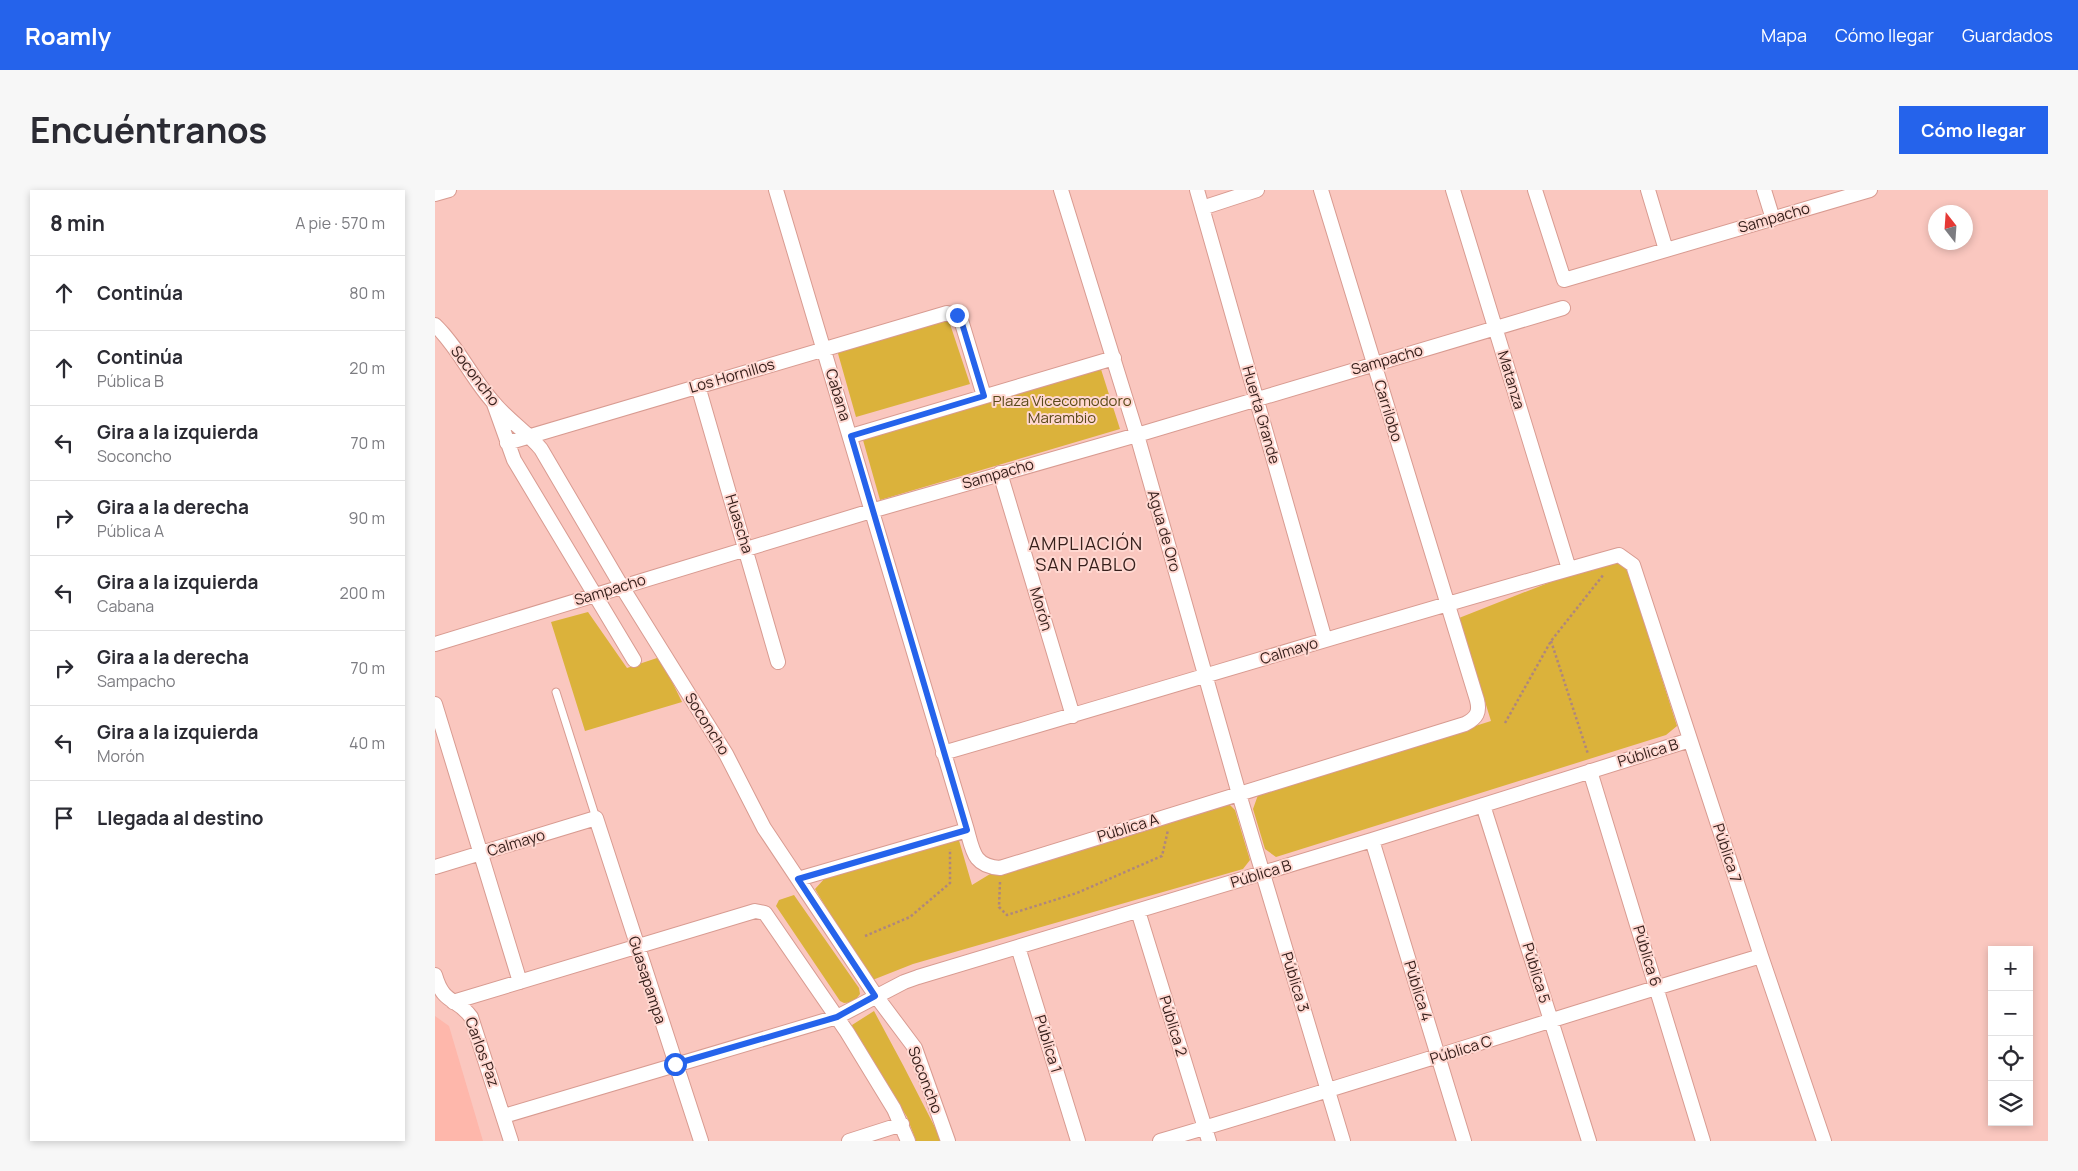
<!DOCTYPE html>
<html lang="es">
<meta charset="utf-8">
<style>
:root{--surface:#fff;--page:#f7f7f7;--text:#2b2b33;--muted:#7c7c81;--line:#e1e1e2;--accent:#2563eb}
body{margin:0;font-family:Manrope,sans-serif;background:var(--page);color:var(--text)}
.controls{position:absolute;right:15px;bottom:15px;display:grid;overflow:hidden;border-radius:0px;box-shadow:0 2px 8px #0003}
.controls button{width:45px;height:45px;display:grid;place-items:center;padding:0;border:0;border-bottom:1px solid var(--line);background:var(--surface);color:var(--text);font:25px sans-serif}
.compass{position:absolute;left:1493px;top:15px;width:45px;height:45px;border-radius:50%;background:var(--surface);box-shadow:0 2px 8px #0003;rotate:343deg}
.stop{position:absolute;width:15px;height:15px;margin:-11px;border:4px solid #2563eb;border-radius:50%;background:#fff}
.stop.end{background:#2563eb;border-color:#fff;box-shadow:0 1px 5px #0008}
.list{margin:0;padding:0;list-style:none}
h2{display:flex;justify-content:space-between;align-items:center;height:65px;margin:0;padding:0 20px;font-size:21px}
h2 small{font-size:16px;font-weight:400;color:var(--muted)}
.list li{display:grid;grid-template-columns:32px 1fr auto;gap:15px;align-items:center;box-sizing:border-box;height:75px;padding:0 20px;border-top:1px solid var(--line)}
.list b{display:block;font-size:19px;white-space:nowrap}
.list p{margin:0;font-size:16px;white-space:nowrap;color:var(--muted)}
.list em{font-size:16px;font-style:normal;color:var(--muted)}
.icon{flex:none;width:28px;height:28px;fill:none;stroke:currentColor;stroke-width:2;stroke-linecap:round;stroke-linejoin:round}
.map{position:relative;flex:none;width:1613px;height:951px;overflow:hidden;border-radius:0px}
header{display:flex;align-items:center;gap:30px;box-sizing:border-box;height:70px;padding:0 25px;background:var(--accent);color:#fff}
header strong{font-size:24px}
nav{display:flex;gap:28px;margin-inline-start:auto;font-size:18px}
.intro{display:flex;align-items:center;justify-content:space-between;box-sizing:border-box;height:120px;padding:0 30px}
h1{margin:0;font-size:35px}
.button{padding:12px 22px;border-radius:0px;background:var(--accent);color:#fff;font-size:18px;font-weight:700}
main{display:flex;gap:30px;padding:0 30px}
aside{flex:1;background:var(--surface);border-radius:0px;box-shadow:0 2px 8px #0003}
.map>svg:first-child{display:block}
.built{fill:#feb7ab}
.green{fill:#dbb23b}
.lines{fill:none;stroke-linecap:round;stroke-linejoin:round}
.lane-casing{stroke:#d89b91;stroke-width:9}
.street-casing{stroke:#d89b91;stroke-width:16}
.path{stroke:#ae867f;stroke-width:2.5;stroke-dasharray:2.5 2.5;stroke-linecap:butt}
.lane{stroke:#fff;stroke-width:7}
.street{stroke:#fff;stroke-width:14}
.route{stroke:#2563eb;stroke-width:6}
.labels{text-anchor:middle;stroke-width:4;stroke-linejoin:round;paint-order:stroke}
.street-label{font-size:15px;fill:#37201c;stroke:#ffd8d1}
.park-label{font-size:15px;fill:#5a4919;stroke:#ffd8d1}
.quarter-label{font-size:18px;letter-spacing:1px;fill:#37201c;stroke:#ffd8d1}
</style>
<header>
<strong>Roamly</strong>
<nav><a>Mapa</a><a>Cómo llegar</a><a>Guardados</a></nav>
</header>
<div class="intro"><h1>Encuéntranos</h1><a class="button">Cómo llegar</a></div>
<main>
<aside>
<h2>8 min<small>A pie · 570 m</small></h2>
<ul class="list">
<li><svg class="icon" aria-label="ahead" viewBox="0 0 24 24"><path d="M12 20V5M6 11l6-6 6 6"/></svg><div><b>Continúa</b></div><em>80 m</em></li>
<li><svg class="icon" aria-label="ahead" viewBox="0 0 24 24"><path d="M12 20V5M6 11l6-6 6 6"/></svg><div><b>Continúa</b><p>Pública B</p></div><em>20 m</em></li>
<li><svg class="icon" aria-label="left" viewBox="0 0 24 24"><path d="M17 20v-9H6M10 6l-5 5 5 5"/></svg><div><b>Gira a la izquierda</b><p>Soconcho</p></div><em>70 m</em></li>
<li><svg class="icon" aria-label="right" viewBox="0 0 24 24"><path d="M7 20v-9h11M14 6l5 5-5 5"/></svg><div><b>Gira a la derecha</b><p>Pública A</p></div><em>90 m</em></li>
<li><svg class="icon" aria-label="left" viewBox="0 0 24 24"><path d="M17 20v-9H6M10 6l-5 5 5 5"/></svg><div><b>Gira a la izquierda</b><p>Cabana</p></div><em>200 m</em></li>
<li><svg class="icon" aria-label="right" viewBox="0 0 24 24"><path d="M7 20v-9h11M14 6l5 5-5 5"/></svg><div><b>Gira a la derecha</b><p>Sampacho</p></div><em>70 m</em></li>
<li><svg class="icon" aria-label="left" viewBox="0 0 24 24"><path d="M17 20v-9H6M10 6l-5 5 5 5"/></svg><div><b>Gira a la izquierda</b><p>Morón</p></div><em>40 m</em></li>
<li><svg class="icon" aria-label="arrive" viewBox="0 0 24 24"><path d="M6 21V4h12l-3 4 3 4H6"/></svg><div><b>Llegada al destino</b></div></li>
</ul>
</aside>
<div class="map">
<svg width="1613" height="951" viewBox="0 0 1613 951">
<rect width="100%" height="100%" fill="#fac7bf"/>
<path class="built" d="M0,826L14,836L48,951H0Z"/>
<path class="green" d="M513,128L535,194L421,227L402,160Z
M664,173L685,239L445,310L426,243Z
M1184,365L1193,382L1242,536L1231,545L841,667L830,659L818,619L823,605L1056,531L1024,428Z
M153,422L192,478L225,467L247,512L150,541L116,432Z
M793,613L800,620L815,670L808,679L478,774L435,791L380,699L391,687L523,647L537,695L565,678Z
M359,705L424,798L425,804L419,812L409,813L405,811L341,716L344,710Z
M439,821L468,875L507,951H481L472,927L419,843L417,835Z"/>
<g class="lines">
<defs>
<path id="lane" d="M121,502L161,628"/>
<path id="street" d="M341,0L532,640
M626,0L702,245L804,604L908,951
M762,0L890,450
M1018,0L1134,379
M1100,0L1129,90L1435,0
M1213,0L1231,60
M1329,0L1338,29
M0,4L14,0
M767,18L822,0
M0,135C24,158 37,189 59,213C73,230 92,242 106,259L187,397L291,564L329,638L441,806L480,858L513,951
M263,196L343,472
M59,214L79,270L199,470
M416,246L679,168
M72,253L512,123L522,125L526,130L549,206
M565,283L638,526
M0,454L436,321L702,245L1128,118
M0,514L85,792
M508,563C733,498 958,428 1184,365L1198,375L1326,766L1389,951
M1155,581L1268,951
M1048,615L1154,951
M937,650L1029,951
M0,677L161,628L266,951
M363,689L532,640C538,662 539,676 565,678L1030,534C1042,528 1045,522 1042,510L886,0
M703,721L774,951
M583,757L643,951
M0,785C9,816 21,806 36,827L76,951
M18,812L320,721L330,723L412,842L459,919L473,951
M69,926L402,827L469,792L483,787L937,650L1255,550
M414,951L467,934
M725,951C926,892 1125,826 1326,766"/>
</defs>
<use href="#lane" class="lane-casing"/>
<use href="#street" class="street-casing"/>
<path class="path" d="M1116,451L1153,564
M1070,533L1116,451L1169,384
M565,692L564,717L572,725L642,703L727,666L733,640
M430,746L475,727L515,693V659"/>
<use href="#lane" class="lane"/>
<use href="#street" class="street"/>
</g>
<g class="lines">
<path class="route" d="M240,874L402,827L440,806L363,689L532,640L416,246L549,206L526,130L522,125"/>
</g>
<g class="labels">
<g class="street-label">
<text transform="translate(1339 28) rotate(-16)" y="5">Sampacho</text>
<text transform="translate(952 170) rotate(-16)" y="5">Sampacho</text>
<text transform="translate(40 186) rotate(53)" y="5">Soconcho</text>
<text transform="translate(297 186) rotate(-16)" y="5">Los Hornillos</text>
<text transform="translate(1076 190) rotate(73)" y="5">Matanza</text>
<text transform="translate(403 205) rotate(73)" y="5">Cabana</text>
<text transform="translate(953 221) rotate(73)" y="5">Carrilobo</text>
<text transform="translate(826 225) rotate(74)" y="5">Huerta Grande</text>
<text transform="translate(563 284) rotate(-16)" y="5">Sampacho</text>
<text transform="translate(304 334) rotate(73)" y="5">Huascha</text>
<text transform="translate(729 341) rotate(74)" y="5">Agua de Oro</text>
<text transform="translate(175 400) rotate(-17)" y="5">Sampacho</text>
<text transform="translate(606 419) rotate(73)" y="5">Morón</text>
<text transform="translate(854 461) rotate(-17)" y="5">Calmayo</text>
<text transform="translate(272 534) rotate(58)" y="5">Soconcho</text>
<text transform="translate(1213 563) rotate(-17)" y="5">Pública B</text>
<text transform="translate(693 638) rotate(-17)" y="5">Pública A</text>
<text transform="translate(81 653) rotate(-17)" y="5">Calmayo</text>
<text transform="translate(1292 663) rotate(72)" y="5">Pública 7</text>
<text transform="translate(826 684) rotate(-17)" y="5">Pública B</text>
<text transform="translate(1212 766) rotate(73)" y="5">Pública 6</text>
<text transform="translate(1101 783) rotate(73)" y="5">Pública 5</text>
<text transform="translate(212 790) rotate(72)" y="5">Guasapampa</text>
<text transform="translate(860 792) rotate(73)" y="5">Pública 3</text>
<text transform="translate(983 801) rotate(73)" y="5">Pública 4</text>
<text transform="translate(738 836) rotate(73)" y="5">Pública 2</text>
<text transform="translate(613 854) rotate(73)" y="5">Pública 1</text>
<text transform="translate(1026 860) rotate(-17)" y="5">Pública C</text>
<text transform="translate(47 862) rotate(70)" y="5">Carlos Paz</text>
<text transform="translate(490 890) rotate(69)" y="5">Soconcho</text>
</g>
<g class="park-label">
<text x="627" y="216">Plaza Vicecomodoro<tspan x="627" dy="17">Marambio</tspan></text>
</g>
<g class="quarter-label">
<text x="651" y="360">AMPLIACIÓN<tspan x="651" dy="21">SAN PABLO</tspan></text>
</g>
</g>
</svg>
<div class="controls">
<button>+</button>
<button>−</button>
<button><svg class="icon" aria-label="locate" viewBox="0 0 24 24"><circle cx="12" cy="12" r="6"/><path d="M12 2v4M12 18v4M2 12h4M18 12h4"/></svg></button>
<button><svg class="icon" aria-label="layers" viewBox="0 0 24 24"><path d="M12 4l9 5-9 5-9-5zM3 14l9 5 9-5"/></svg></button>
</div>
<svg class="compass" viewBox="-18 -18 36 36"><path d="M0-13l5 13h-10z" fill="#e53935"/><path d="M0 13l5-13h-10z" fill="#7c7c81"/></svg>
<div class="stop" style="left:240px;top:874px"></div>
<div class="stop end" style="left:522px;top:125px"></div>
</div>
</main>
